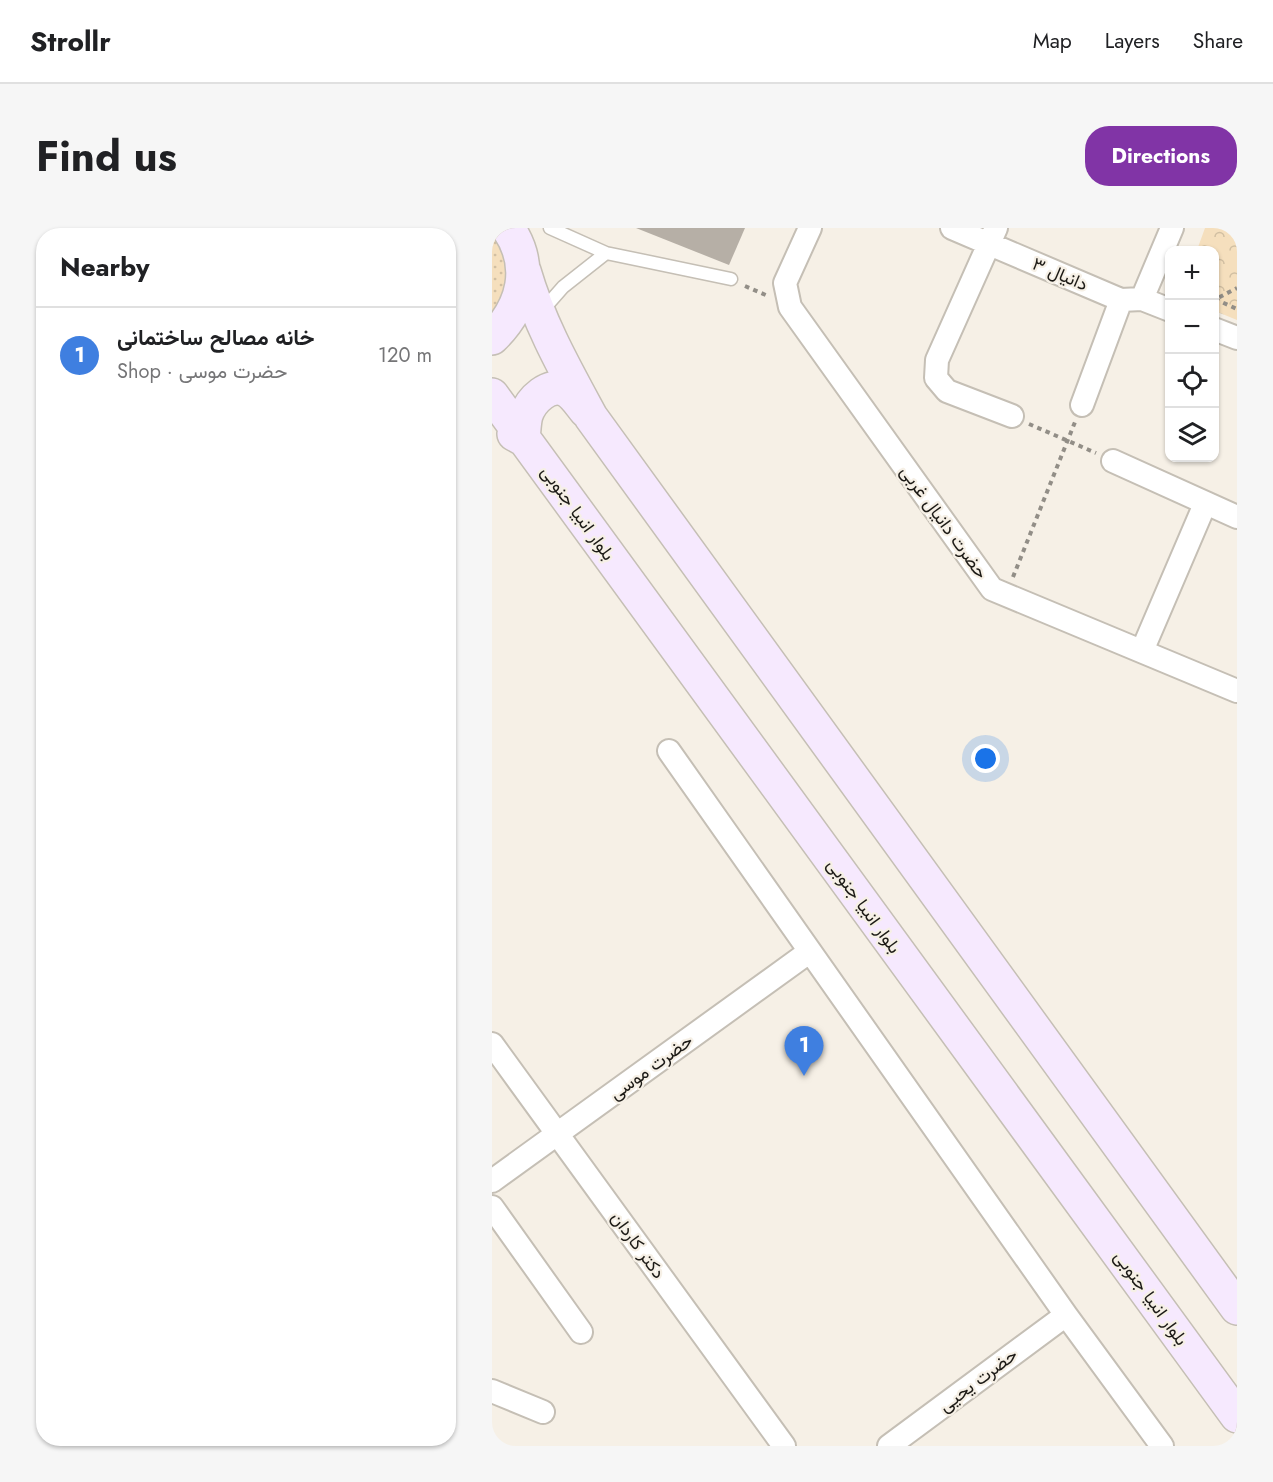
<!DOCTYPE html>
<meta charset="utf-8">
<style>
:root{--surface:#fff;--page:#f6f6f6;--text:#202124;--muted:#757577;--line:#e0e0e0;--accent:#8134a6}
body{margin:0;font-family:Jost,Vazirmatn,sans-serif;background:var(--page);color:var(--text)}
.controls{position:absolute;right:18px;top:18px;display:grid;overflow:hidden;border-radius:12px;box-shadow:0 2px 4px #0004}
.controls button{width:54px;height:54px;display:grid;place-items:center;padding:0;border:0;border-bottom:2px solid var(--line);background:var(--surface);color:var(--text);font:30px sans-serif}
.you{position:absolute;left:494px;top:531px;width:21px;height:21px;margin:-15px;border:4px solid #fff;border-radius:50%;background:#1a73e8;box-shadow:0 0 0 9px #1a73e833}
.badge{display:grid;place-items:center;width:39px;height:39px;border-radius:50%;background:var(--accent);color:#fff;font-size:20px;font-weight:700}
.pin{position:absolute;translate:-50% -50px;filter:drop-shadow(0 2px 3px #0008)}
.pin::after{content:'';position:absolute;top:32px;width:21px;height:18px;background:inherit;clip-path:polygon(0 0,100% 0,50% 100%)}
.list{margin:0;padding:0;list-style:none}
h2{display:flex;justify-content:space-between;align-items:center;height:78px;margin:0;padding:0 24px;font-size:26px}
h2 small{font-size:20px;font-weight:400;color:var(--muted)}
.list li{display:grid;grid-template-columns:39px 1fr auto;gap:18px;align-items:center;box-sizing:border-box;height:96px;padding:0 24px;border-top:2px solid var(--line)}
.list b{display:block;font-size:22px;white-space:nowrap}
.list p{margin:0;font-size:20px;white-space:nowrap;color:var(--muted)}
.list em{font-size:20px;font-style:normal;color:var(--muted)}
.icon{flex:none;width:33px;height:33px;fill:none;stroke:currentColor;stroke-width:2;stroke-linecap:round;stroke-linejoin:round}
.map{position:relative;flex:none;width:745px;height:1218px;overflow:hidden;border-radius:24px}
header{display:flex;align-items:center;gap:36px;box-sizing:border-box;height:84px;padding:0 30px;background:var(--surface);border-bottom:2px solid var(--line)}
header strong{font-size:28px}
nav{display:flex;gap:33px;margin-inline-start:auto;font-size:21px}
.intro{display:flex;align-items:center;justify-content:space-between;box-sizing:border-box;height:144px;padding:0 36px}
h1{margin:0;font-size:42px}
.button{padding:15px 27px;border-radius:24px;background:var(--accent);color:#fff;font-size:21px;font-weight:700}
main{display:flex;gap:36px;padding:0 36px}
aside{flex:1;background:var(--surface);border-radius:24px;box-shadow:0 2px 4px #0004}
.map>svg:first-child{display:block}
.grass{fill:url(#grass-dots)}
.park{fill:url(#park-crowns)}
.building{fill:#b6afa6}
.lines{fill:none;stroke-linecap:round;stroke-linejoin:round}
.lane-casing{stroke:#c5bfb5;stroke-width:15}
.street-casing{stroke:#c5bfb5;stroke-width:26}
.secondary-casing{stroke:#c5bfb5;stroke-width:36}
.path{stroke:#928e87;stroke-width:4;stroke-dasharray:4.5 4.5;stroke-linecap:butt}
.lane{stroke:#fff;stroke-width:12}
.street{stroke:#fff;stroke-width:22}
.secondary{stroke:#f6e9fe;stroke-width:33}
.labels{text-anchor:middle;stroke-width:4.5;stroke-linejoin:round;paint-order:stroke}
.street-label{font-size:18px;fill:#1c1a16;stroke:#f6f0e6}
</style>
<header>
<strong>Strollr</strong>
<nav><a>Map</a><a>Layers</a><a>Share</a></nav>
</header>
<div class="intro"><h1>Find us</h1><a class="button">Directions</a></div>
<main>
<aside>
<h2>Nearby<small></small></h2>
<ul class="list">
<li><span class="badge" style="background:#3f7fe0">1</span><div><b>خانه مصالح ساختمانی</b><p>Shop · حضرت موسی</p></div><em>120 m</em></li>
</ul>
</aside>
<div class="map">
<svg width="745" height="1218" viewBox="0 0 745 1218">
<defs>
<pattern id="grass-dots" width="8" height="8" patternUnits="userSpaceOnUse" patternTransform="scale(1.5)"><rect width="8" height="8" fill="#f5dfbd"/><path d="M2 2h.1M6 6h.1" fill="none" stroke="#d1bfa2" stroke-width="1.8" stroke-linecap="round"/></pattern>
<pattern id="park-crowns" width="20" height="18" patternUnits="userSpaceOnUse" patternTransform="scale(1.5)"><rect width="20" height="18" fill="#f5dfbd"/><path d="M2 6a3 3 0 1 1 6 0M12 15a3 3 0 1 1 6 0" fill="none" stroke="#d1bfa2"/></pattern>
</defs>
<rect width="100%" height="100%" fill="#f6f0e6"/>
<path class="grass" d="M0,0L32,43L0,93Z"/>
<path class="park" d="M713,0H745V92L723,83L722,22H705Z"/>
<path class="building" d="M144,0H253L237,37Z"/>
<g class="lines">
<defs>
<path id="lane" d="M114,25L239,51
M49,84L71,59L114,25L58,0"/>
<path id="street" d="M318,0L293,55L298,79L500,361L745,463
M460,0L629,72L650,71L678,82
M504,0L445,132L444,150L455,163L520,188
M650,71L680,0
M722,101L745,110
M590,177L629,72
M621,233L745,289
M650,423L713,276
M177,523L574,1087L670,1218
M0,816L292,1218
M0,953L317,724
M0,979L89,1104
M0,1163L51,1184
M397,1218L574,1087"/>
<path id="secondary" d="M32,43C47,95 73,141 99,189L745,1080
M0,110C32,79 42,38 16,0
M0,167L745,1188
M22,206L31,211C32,203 32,194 34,187C39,172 57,154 74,162C82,166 88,176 94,183"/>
</defs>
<use href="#lane" class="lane-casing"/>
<use href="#street" class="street-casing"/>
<use href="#secondary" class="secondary-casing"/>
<path class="path" d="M253,58L276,68
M723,71L745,81
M722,76L724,71L745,60
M537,196L604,225
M521,349L583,194"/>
<use href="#lane" class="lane"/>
<use href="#street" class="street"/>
<use href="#secondary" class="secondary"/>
</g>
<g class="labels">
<g class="street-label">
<text transform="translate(568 46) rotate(23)" y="6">دانیال ۳</text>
<text transform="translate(86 285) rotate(54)" y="6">بلوار انبیا جنوبی</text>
<text transform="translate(452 294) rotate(54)" y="6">حضرت دانیال غربی</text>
<text transform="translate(372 678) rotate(54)" y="6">بلوار انبیا جنوبی</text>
<text transform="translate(159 839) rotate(-36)" y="6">حضرت موسی</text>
<text transform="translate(146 1017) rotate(54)" y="6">دکتر کاردان</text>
<text transform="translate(659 1070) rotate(54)" y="6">بلوار انبیا جنوبی</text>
<text transform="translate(486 1152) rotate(-37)" y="6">حضرت یحیی</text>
</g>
</g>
</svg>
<div class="controls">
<button>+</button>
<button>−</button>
<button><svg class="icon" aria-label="locate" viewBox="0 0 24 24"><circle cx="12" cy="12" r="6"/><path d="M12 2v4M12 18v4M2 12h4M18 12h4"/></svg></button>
<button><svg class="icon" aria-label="layers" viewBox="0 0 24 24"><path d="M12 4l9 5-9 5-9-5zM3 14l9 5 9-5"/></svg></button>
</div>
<div class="you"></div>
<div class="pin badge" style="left:312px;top:848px;background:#3f7fe0">1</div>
</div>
</main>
